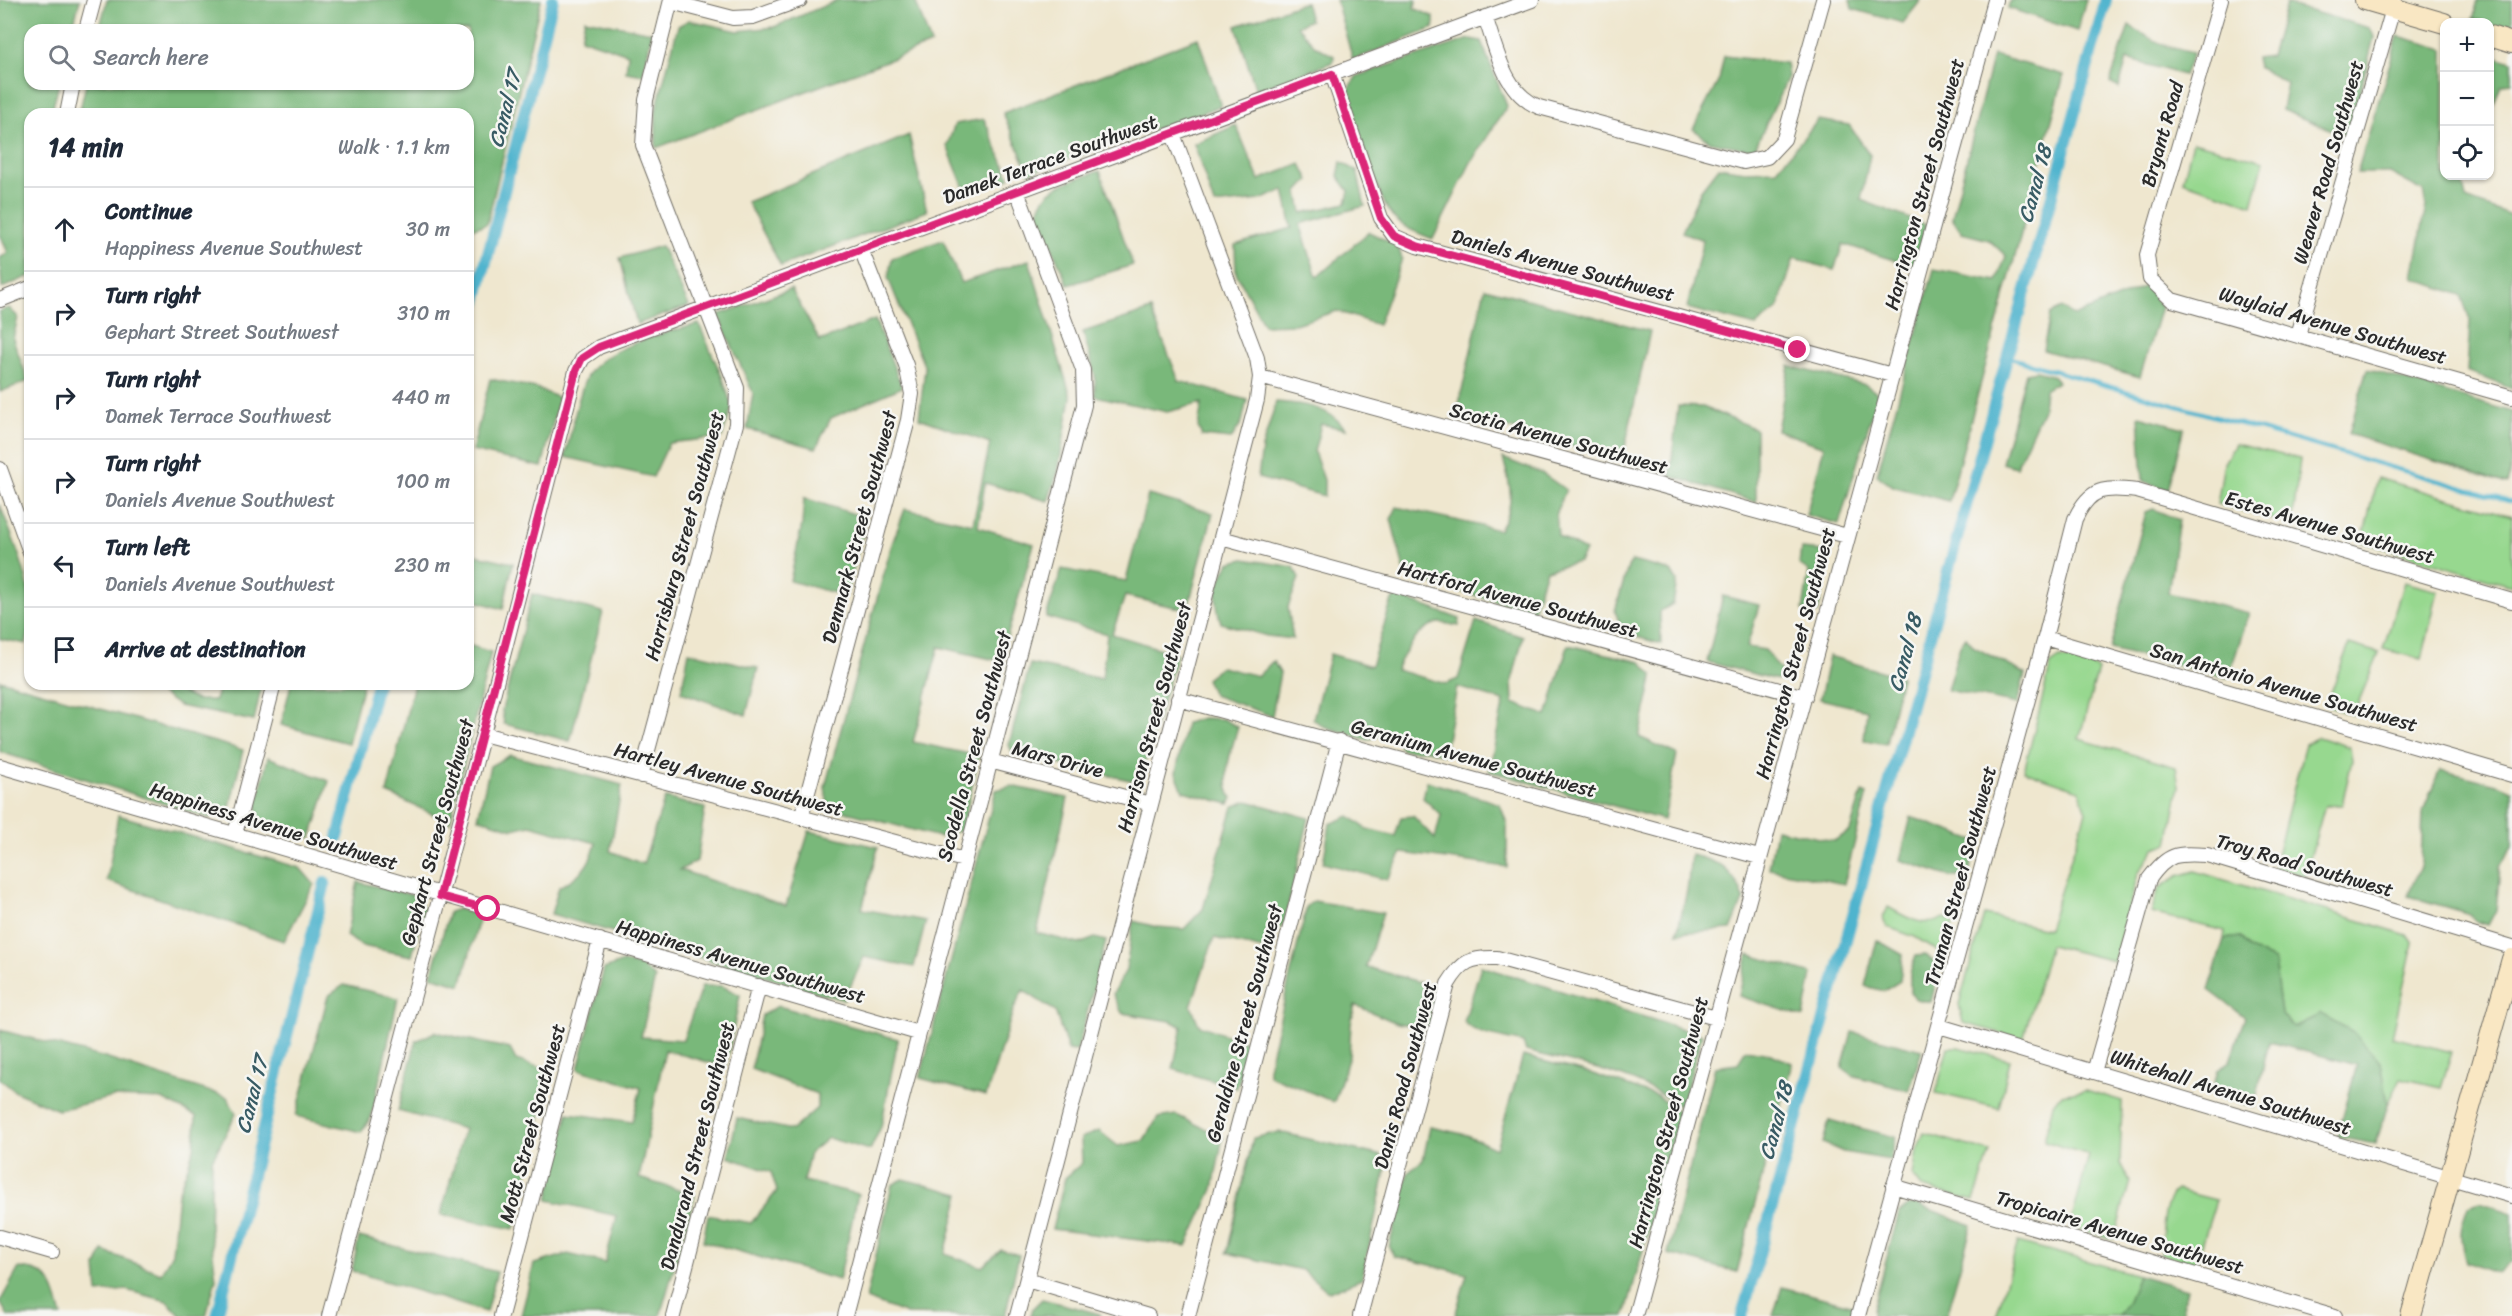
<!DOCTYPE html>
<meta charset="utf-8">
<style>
:root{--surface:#fff;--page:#f6f6f7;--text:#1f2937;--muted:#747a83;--line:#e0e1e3}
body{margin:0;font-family:Sriracha,sans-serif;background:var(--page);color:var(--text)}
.controls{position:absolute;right:18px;top:18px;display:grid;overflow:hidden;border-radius:12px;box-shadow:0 2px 4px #0004}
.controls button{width:54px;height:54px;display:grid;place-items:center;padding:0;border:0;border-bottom:2px solid var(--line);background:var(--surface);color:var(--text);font:30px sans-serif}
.stop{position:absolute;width:18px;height:18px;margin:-14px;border:4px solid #db2777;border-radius:50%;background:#fff}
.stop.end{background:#db2777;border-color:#fff;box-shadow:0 2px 6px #0008}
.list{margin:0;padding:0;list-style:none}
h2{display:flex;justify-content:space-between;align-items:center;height:78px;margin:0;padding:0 24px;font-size:26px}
h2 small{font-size:20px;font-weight:400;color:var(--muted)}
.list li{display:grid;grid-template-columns:39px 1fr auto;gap:18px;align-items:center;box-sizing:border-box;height:84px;padding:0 24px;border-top:2px solid var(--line)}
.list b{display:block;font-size:22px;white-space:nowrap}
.list p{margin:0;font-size:20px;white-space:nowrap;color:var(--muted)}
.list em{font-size:20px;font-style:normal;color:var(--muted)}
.icon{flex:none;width:33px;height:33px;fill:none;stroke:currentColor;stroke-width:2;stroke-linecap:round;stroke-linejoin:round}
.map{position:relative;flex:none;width:2512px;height:1316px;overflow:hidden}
.search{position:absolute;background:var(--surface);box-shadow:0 2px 4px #0004;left:24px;top:24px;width:450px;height:66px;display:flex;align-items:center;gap:15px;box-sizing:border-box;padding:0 21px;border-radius:18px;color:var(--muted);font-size:22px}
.panel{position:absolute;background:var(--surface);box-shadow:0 2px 4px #0004;left:24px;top:108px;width:450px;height:582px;border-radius:18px}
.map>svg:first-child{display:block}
.green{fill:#97d88f;stroke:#61825d;stroke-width:1.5}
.forest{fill:#79b87a;stroke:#527252;stroke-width:1.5}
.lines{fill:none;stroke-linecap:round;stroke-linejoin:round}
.stream{stroke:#50b4ce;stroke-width:4}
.canal{stroke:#50b4ce;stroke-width:12}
.street-casing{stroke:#706d64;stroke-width:16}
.secondary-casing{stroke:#706d64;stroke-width:22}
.street{stroke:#fff;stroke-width:14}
.secondary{stroke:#f9e7c3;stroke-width:20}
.route{stroke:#db2777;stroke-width:8}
.labels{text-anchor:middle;stroke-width:5;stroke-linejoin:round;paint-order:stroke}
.street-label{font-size:20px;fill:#2b2b2b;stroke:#f6f6f2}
.water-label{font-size:21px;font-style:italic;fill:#385b64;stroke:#f6f6f2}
</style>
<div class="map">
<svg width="2512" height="1316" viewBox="0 0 2512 1316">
<rect width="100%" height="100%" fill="#f6f6f2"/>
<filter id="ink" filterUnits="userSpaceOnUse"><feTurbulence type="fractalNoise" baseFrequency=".0167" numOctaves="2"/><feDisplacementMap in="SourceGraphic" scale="12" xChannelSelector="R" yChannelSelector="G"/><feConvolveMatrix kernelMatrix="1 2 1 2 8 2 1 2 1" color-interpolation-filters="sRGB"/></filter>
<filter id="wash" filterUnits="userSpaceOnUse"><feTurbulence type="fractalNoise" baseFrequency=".008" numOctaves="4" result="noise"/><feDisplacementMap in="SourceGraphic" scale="24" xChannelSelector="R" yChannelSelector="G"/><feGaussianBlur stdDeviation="1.35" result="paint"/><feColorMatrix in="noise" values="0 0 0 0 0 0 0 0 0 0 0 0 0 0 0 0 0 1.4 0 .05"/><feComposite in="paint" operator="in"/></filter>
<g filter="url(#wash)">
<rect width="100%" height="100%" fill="#efe7cf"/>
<path class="green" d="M2193,142L2264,161L2252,205L2183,181Z
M2235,444L2300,459L2293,517L2286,523L2217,504L2224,463Z
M2377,478L2512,516V586L2362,542Z
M2404,582L2438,591L2422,659L2383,649Z
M2349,644L2379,653L2353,715L2326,706Z
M2060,658L2087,661L2098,670L2079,739L2176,767L2179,787L2168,844L2155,848L2138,874L2114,961L2050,945L2023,1039L1963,1023L1959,1004L1984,915L2048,929L2086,812L2079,790L2024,771L2051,664Z
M2318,737L2350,747L2352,760L2342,805H2325L2305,876L2274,867L2305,744Z
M2195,871L2407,935L2413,944L2392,1037L2452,1052L2441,1087L2401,1078L2388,1104L2381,1063L2295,1028L2281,1014L2274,960L2249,949L2241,937L2224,939L2225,931L2151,913L2159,888L2178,876Z
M1888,907C1904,916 1925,930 1943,918L1954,921L1944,955L1915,937L1887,927L1883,918Z
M1948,1047H1958L2010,1060L1999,1108L1936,1093Z
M2086,1090L2122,1101L2120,1164L2130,1181L2114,1239L2070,1227L2089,1155L2044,1141L2053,1104L2061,1094Z
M1924,1133L1990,1152L1974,1201L1922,1187L1913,1176L1917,1150Z
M2176,1190L2216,1200L2196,1264L2161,1255C2162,1238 2163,1200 2176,1190Z
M2018,1242L2138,1275L2128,1301L2118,1316H1996Z"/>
<path class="forest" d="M0,0H80L72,30H30V84H59L51,114H30V276L2,288L0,258L8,253L0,234Z
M107,0H541L487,224L468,230V114H79L86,84H468V30H99Z
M838,0H915L931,44L656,148V110L678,26L689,20L738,31L774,27Z
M1336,0H1417L1414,8L1434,17V28L1353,60Z
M1850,0H1921L1903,23L1852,9Z
M2010,0H2086L2077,31L2008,8Z
M2478,0H2512V31L2473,19Z
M1305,2L1310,20L1297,26L1315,46L1334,56L1333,62L1256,91L1236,26Z
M2286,4L2370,28L2374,37L2349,137L2282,110L2287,83L2258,67L2256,58L2271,56Z
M585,19L652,32L643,75L626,72L628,54L581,38Z
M2129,25C2149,40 2168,48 2193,53L2184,75L2127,59L2119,88L2110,83Z
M2398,36L2444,49V176H2464L2462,181L2466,199L2512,216V389L2467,371L2470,320L2461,295L2413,278L2426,206L2423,191L2390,173H2357Z
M1198,38L1221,106L1029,173L1003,113Z
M1470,39L1481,41L1507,106L1471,162L1433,239C1420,234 1406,229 1396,220C1378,204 1358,129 1348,103L1349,87L1357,76Z
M1993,55L2064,75L1949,501L1892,486L1877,475L1934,269L1997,281L2006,256L1989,240L1962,233L1952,218Z
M2490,55L2512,62V82L2501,86L2490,113Z
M1724,56L1786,63L1788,77L1754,150L1711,142L1693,129L1719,80Z
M984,119L1010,178L964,188L947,146L955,124Z
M1818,120L1849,125L1870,155L1861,200L1926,225L1916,267L1843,244L1834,270L1794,258L1778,308L1756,326L1687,308L1703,240L1682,232L1701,190L1719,167L1745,171L1777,170Z
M1236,125L1259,180L1301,164L1309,180L1298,192L1302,213L1346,203L1349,191L1338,176L1341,162L1357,171L1365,206L1300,224L1317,277L1369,232L1398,246L1402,259L1378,325L1337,311L1295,324L1264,325L1236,273L1235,245L1292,228L1284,190L1260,200L1214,205L1194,144Z
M909,135L927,211L781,266L747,202Z
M1100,171L1133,265L1068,285L1038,215C1042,184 1075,180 1100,171Z
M943,240L961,283L1029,260L1071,397L1058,471L1048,501L985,483L978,527L1034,544L1000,661L939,647L913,742L979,756L962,830L939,837L828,807L825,787L892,544L905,509L973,524L990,443L919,418L925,368L888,278L892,258Z
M661,246L689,306L637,324L620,258Z
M2146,286L2161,307L2140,377L2043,350L2050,314L2062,308L2074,316Z
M1485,288L1650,331L1622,461L1457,413Z
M791,289L820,341L875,320L902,387L831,418L816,448L747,429L753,393L718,315Z
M9,308L18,317L13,339L28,381L0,392V311Z
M1151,310L1179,381L1247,400L1242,422L1231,439L1202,436L1198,427L1202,403L1167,412L1095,396V375L1083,332Z
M699,324L723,379L732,407L722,437L669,443L653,477L565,457C571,435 577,396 587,376C601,348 670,331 699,324Z
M1789,366L1866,385L1878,394L1839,524L1806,515L1824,447L1777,430Z
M2367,369L2512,412V462L2507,484L2349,434Z
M2036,371L2054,376L2057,382L2045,390L2043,409L2016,467L2002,463L2026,373Z
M490,379L536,388L559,398L542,467L472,451Z
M1276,402C1304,404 1328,406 1346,429L1321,424L1314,452L1324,480V496L1258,478L1262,448Z
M1678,406L1703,407L1756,429V502L1670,476Z
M2139,416L2184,428L2168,490L2143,481Z
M1503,458L1543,474L1566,490L1556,512L1558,536L1585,551L1579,562L1546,570L1533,611L1406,577L1391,519L1397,507L1499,530C1516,503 1511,488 1503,458Z
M1148,495L1213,513L1189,604L1183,609L1125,596L1112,634L1177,654L1139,782L1013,754L1009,745L1030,664L1102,679L1107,634L1046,617L1062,569L1126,581Z
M804,498L867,518L846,596L790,581L802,525Z
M0,505C17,551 40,593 26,644L0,639Z
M2153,509L2179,520L2168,593L2249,613L2228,678L2110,649L2146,512Z
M1801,549L1824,551L1829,559L1818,613L1803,610L1809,571L1799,564Z
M468,553L513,563L503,609L468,599Z
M1244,559L1294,567L1299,578L1288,607L1293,639L1267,636L1221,623C1213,595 1215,588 1229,563Z
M1632,561L1671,571L1677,581L1673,604L1660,611L1661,644L1623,633L1615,611L1628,567Z
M532,594L603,612L570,741L504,724L502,710Z
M1397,596L1460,619L1459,626C1453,625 1445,623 1439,623C1420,625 1403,655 1396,670L1446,684L1458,679L1476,621L1523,637L1512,681L1513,703L1547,716L1568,645L1641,662L1653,675L1639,737L1677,754L1664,820L1489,771L1504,701L1457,687L1444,755L1428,750H1402L1391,731L1368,740L1323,726L1313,719L1330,654L1371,666L1392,600Z
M1723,596L1759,605L1747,647L1765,650L1782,672L1778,680L1707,662Z
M1966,637L1974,647L2025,674L2017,704L1947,690L1960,645Z
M468,645L491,652L450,822L387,793L414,684H468Z
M689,652L758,668L746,715L681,692Z
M1829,656L1901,677L1886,744L1864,740L1867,710L1820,699Z
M1273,661L1280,673L1272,716L1213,695L1206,679L1221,667L1258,676Z
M0,680L243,750L229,811L209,818L0,752Z
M135,684H165L196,700H215L220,684H262L254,721L179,706L157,691Z
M291,684H363L348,743L281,725Z
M1202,718L1223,719L1238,727C1232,748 1220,779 1232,798L1229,804L1183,791L1176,773L1186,723Z
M510,755L622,785L610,851L643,864L665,798L705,808L697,861L680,870L786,906L809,831L878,847L862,909L926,921L914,967L864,957L844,1000L551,914L559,887C580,876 590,866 596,843L530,825L513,829L478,818L490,766Z
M268,757L329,781L311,838L259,825L257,804Z
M2440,770L2501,785L2512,790V846L2500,867L2496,910L2488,925L2476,921L2470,914L2408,896L2421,864L2423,811Z
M1427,781L1500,804L1507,824V867L1402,853L1387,880L1323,863L1330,824L1349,816L1367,829L1395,836L1401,817L1413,816L1435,839L1441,815L1423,798Z
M1011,786L1068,798L1037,933L1079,944L1095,938L1106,941L1077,1051L1068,1050L1055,1011L1023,990L1013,1011L986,1096L920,1078L996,790Z
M1862,792L1867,794L1844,884L1769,869L1776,829L1834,841L1850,831Z
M1247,801L1309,818L1284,923L1263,949L1214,938L1191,1006L1199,1025L1250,1044L1237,1088L1173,1069L1182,1027L1171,1021L1122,1013L1113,994L1126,970L1133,921L1157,927L1184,929L1203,909L1233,807Z
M118,815L300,868L314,884L284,941L107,881Z
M1911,817L1977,841L1968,877H1951L1900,860Z
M1691,855C1720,861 1733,870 1744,898L1731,929L1677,933L1687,891Z
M358,882L416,896L424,908L412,956L362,946L346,936Z
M1314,901L1383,913L1366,967L1430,985L1440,991L1431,1028L1397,1023L1355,1005L1351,1024L1349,1056L1334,1102L1269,1075V1064L1307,906Z
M458,909L480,916L461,985L431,976L449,912Z
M2241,937L2249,949L2274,960L2281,1014L2294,1027L2321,1014L2352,1031L2381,1063L2388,1104L2376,1144L2337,1137L2357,1065L2269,1042L2254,1107L2212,1094L2218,1069L2230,1061L2245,1017L2209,990L2224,939Z
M1877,940L1903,955L1900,981L1884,991L1865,986Z
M1748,954L1812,974L1804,1017L1739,996Z
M1925,955L1940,966L1931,1002L1916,999L1910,993V973L1916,956Z
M623,962L640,966L655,978L641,1037L683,1040L702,986H722L740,995L726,1067L665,1050L639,1178L695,1195L660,1316H521L534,1264L568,1254L605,1263L617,1216L548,1200L568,1113L632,1122L641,1088L578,1069L604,969Z
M1481,966L1702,1035L1681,1108C1638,1074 1578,1064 1526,1051L1523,1043C1504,1037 1478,1037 1464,1022Z
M344,985L398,998L371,1118L361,1132L296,1116L328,996Z
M778,1006L898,1039L881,1127L870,1150L828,1138L810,1153L803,1181L858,1194L839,1280L703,1241L708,1215L751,1223L777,1191L771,1172L728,1157L737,1118L792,1130L817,1108V1094L751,1069L762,1015Z
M0,1030L105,1058L227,1097L236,1114L212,1160L210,1229L216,1279L206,1316H181L167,1301L126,1290L98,1293L96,1266L103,1251L161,1273L172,1253L178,1194L194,1149L196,1116L162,1099L114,1097L58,1110L16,1092L0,1079Z
M435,1032L510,1049L516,1060L551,1071L514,1229L441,1215L464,1129L398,1111L416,1041Z
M1852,1032L1922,1050L1909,1091L1852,1075L1842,1068Z
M1745,1050L1771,1054L1792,1063L1737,1272L1668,1254L1715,1067L1738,1064Z
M1523,1056L1593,1074L1657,1096L1680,1114L1625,1316H1455L1467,1274L1394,1256L1389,1247L1408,1173L1423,1160L1430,1127L1467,1135L1496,1149Z
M1176,1115L1223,1137L1213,1189L1187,1246L1052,1229L1065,1178L1082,1163L1081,1138L1099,1131L1118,1146L1143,1141L1158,1118Z
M1829,1120L1895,1137L1890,1160L1843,1152L1823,1143Z
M1279,1132L1382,1156L1386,1168L1362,1279L1329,1292L1302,1270L1227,1253L1253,1138Z
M903,1179L960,1194L945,1254L982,1267L1001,1250L1019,1255L1005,1316L907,1314L866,1299L892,1185Z
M2480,1202L2512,1213V1261L2498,1274L2466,1262C2459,1237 2459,1230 2468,1206Z
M1909,1205H1918L1972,1225L1946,1316H1873V1309L1899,1213Z
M359,1237L497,1272L486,1312L352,1271Z
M19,1268C54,1270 53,1288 62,1316H8L0,1302Z
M2138,1275L2187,1289L2181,1316H2118L2128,1301Z
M1782,1287L1854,1306L1852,1316H1773Z
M1042,1299L1100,1314L1101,1316H1030L1032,1309Z"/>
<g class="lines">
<path class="stream" d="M2007,357L2512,502"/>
<path class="canal" d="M468,332L553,0
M338,837L377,684
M217,1316L325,883
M1742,1316L2106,0"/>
</g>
</g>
<g filter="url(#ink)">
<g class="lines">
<defs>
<path id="street" d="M2221,0L2147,255L2150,279L2172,300L2512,397
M671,2L733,18L753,17L800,0
M1485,17C1497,50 1504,93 1539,107L1744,162L1767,157L1784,139L1823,0
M86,30L94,0
M1332,74L1381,218L1394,236L1417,246L1892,375
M67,114L73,84
M0,300L30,288
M2298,335L2395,2
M1260,377L1847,536
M0,469L30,552
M1221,538L1805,697
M2045,638L2512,775
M1178,699L1759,857
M483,734L964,860
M990,761L1151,804
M0,766L918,1033
M641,776L736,424L737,388L643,145L646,100L671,0
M801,818L908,420L912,394L906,365L861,249
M235,834L274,684
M1939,1026L2512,1196
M2094,1072L2149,879C2168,853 2176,853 2207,855L2512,947
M1893,1186L2335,1316
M0,1237L52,1252
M1027,1280L1148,1316
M329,1316L483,734L576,371L583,358L599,347L1532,0
M501,1316L600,940
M673,1316L759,986
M845,1316L1084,405L1083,370L1017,191
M1017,1316L1257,400L1260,377L1257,358L1173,134
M1188,1316L1339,741
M1360,1316L1448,984C1462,961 1471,957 1497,958L1716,1018
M1635,1316L1995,0
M1858,1316L2046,634L2075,519C2090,487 2104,487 2137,491L2512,601"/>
<path id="secondary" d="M2365,0L2444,23
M2490,36L2512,43
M2411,1316L2512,959"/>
</defs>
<use href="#street" class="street-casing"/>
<use href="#secondary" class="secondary-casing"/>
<use href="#street" class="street"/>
<use href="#secondary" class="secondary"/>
</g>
</g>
<g class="lines" filter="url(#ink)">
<path class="route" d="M488,909L440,896L576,371L582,358L599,347L1332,74L1381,218L1394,236L1417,246L1798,350"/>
</g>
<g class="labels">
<g class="street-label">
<text transform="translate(2162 134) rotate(-74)" y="7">Bryant Road</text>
<text transform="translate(1050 159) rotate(-20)" y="7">Damek Terrace Southwest</text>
<text transform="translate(2328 162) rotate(-74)" y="7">Weaver Road Southwest</text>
<text transform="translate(1924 184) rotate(-75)" y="7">Harrington Street Southwest</text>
<text transform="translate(1563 265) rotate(15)" y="7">Daniels Avenue Southwest</text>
<text transform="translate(2333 325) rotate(16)" y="7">Waylaid Avenue Southwest</text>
<text transform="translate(1559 438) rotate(15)" y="7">Scotia Avenue Southwest</text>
<text transform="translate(859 527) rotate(-75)" y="7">Denmark Street Southwest</text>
<text transform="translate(2330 527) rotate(16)" y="7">Estes Avenue Southwest</text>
<text transform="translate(684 536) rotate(-75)" y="7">Harrisburg Street Southwest</text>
<text transform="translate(1518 599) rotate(15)" y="7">Hartford Avenue Southwest</text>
<text transform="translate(1795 653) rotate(-75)" y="7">Harrington Street Southwest</text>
<text transform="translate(2284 687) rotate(16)" y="7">San Antonio Avenue Southwest</text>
<text transform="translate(1154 717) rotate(-75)" y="7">Harrison Street Southwest</text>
<text transform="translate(974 746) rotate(-75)" y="7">Scodella Street Southwest</text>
<text transform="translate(1474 758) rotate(15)" y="7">Geranium Avenue Southwest</text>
<text transform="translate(1058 759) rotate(15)" y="7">Mars Drive</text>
<text transform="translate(729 779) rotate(15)" y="7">Hartley Avenue Southwest</text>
<text transform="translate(274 826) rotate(17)" y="7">Happiness Avenue Southwest</text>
<text transform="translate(437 832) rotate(-75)" y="7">Gephart Street Southwest</text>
<text transform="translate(2305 865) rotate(16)" y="7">Troy Road Southwest</text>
<text transform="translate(1960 876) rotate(-75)" y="7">Truman Street Southwest</text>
<text transform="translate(741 961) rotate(16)" y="7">Happiness Avenue Southwest</text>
<text transform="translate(1244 1023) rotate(-75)" y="7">Geraldine Street Southwest</text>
<text transform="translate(1405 1075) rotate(-75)" y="7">Danis Road Southwest</text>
<text transform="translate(2231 1092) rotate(17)" y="7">Whitehall Avenue Southwest</text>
<text transform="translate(1668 1122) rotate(-75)" y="7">Harrington Street Southwest</text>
<text transform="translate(532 1123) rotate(-75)" y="7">Mott Street Southwest</text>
<text transform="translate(697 1146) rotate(-76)" y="7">Dandurand Street Southwest</text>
<text transform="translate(2120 1232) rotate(16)" y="7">Tropicaire Avenue Southwest</text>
</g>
<g class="water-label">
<text transform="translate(505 109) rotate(-76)" y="7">Canal 17</text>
<text transform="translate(2035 184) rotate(-75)" y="7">Canal 18</text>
<text transform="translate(1905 653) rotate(-75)" y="7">Canal 18</text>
<text transform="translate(252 1095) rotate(-76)" y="7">Canal 17</text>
<text transform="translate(1776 1121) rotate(-75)" y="7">Canal 18</text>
</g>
</g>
</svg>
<div class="controls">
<button>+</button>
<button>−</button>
<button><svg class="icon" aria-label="locate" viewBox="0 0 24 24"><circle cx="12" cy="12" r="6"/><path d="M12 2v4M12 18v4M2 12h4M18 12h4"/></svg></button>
</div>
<div class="stop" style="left:488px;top:909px"></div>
<div class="stop end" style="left:1798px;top:350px"></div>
<div class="search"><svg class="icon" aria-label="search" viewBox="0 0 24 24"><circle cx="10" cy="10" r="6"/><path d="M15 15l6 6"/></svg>Search here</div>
<section class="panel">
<h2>14 min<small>Walk · 1.1 km</small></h2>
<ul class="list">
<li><svg class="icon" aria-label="ahead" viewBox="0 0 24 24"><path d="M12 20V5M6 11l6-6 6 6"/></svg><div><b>Continue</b><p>Happiness Avenue Southwest</p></div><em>30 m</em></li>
<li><svg class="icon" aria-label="right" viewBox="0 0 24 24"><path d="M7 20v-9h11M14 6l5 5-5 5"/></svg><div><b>Turn right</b><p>Gephart Street Southwest</p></div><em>310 m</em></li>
<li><svg class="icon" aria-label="right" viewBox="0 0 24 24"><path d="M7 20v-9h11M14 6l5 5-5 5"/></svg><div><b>Turn right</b><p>Damek Terrace Southwest</p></div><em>440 m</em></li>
<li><svg class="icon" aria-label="right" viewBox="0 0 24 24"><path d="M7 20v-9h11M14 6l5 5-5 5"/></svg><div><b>Turn right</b><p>Daniels Avenue Southwest</p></div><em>100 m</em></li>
<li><svg class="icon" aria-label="left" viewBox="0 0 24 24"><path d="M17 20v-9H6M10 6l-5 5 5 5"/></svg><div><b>Turn left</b><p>Daniels Avenue Southwest</p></div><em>230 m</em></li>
<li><svg class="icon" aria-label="arrive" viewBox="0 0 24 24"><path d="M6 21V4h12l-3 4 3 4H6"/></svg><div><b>Arrive at destination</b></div></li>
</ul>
</section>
</div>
